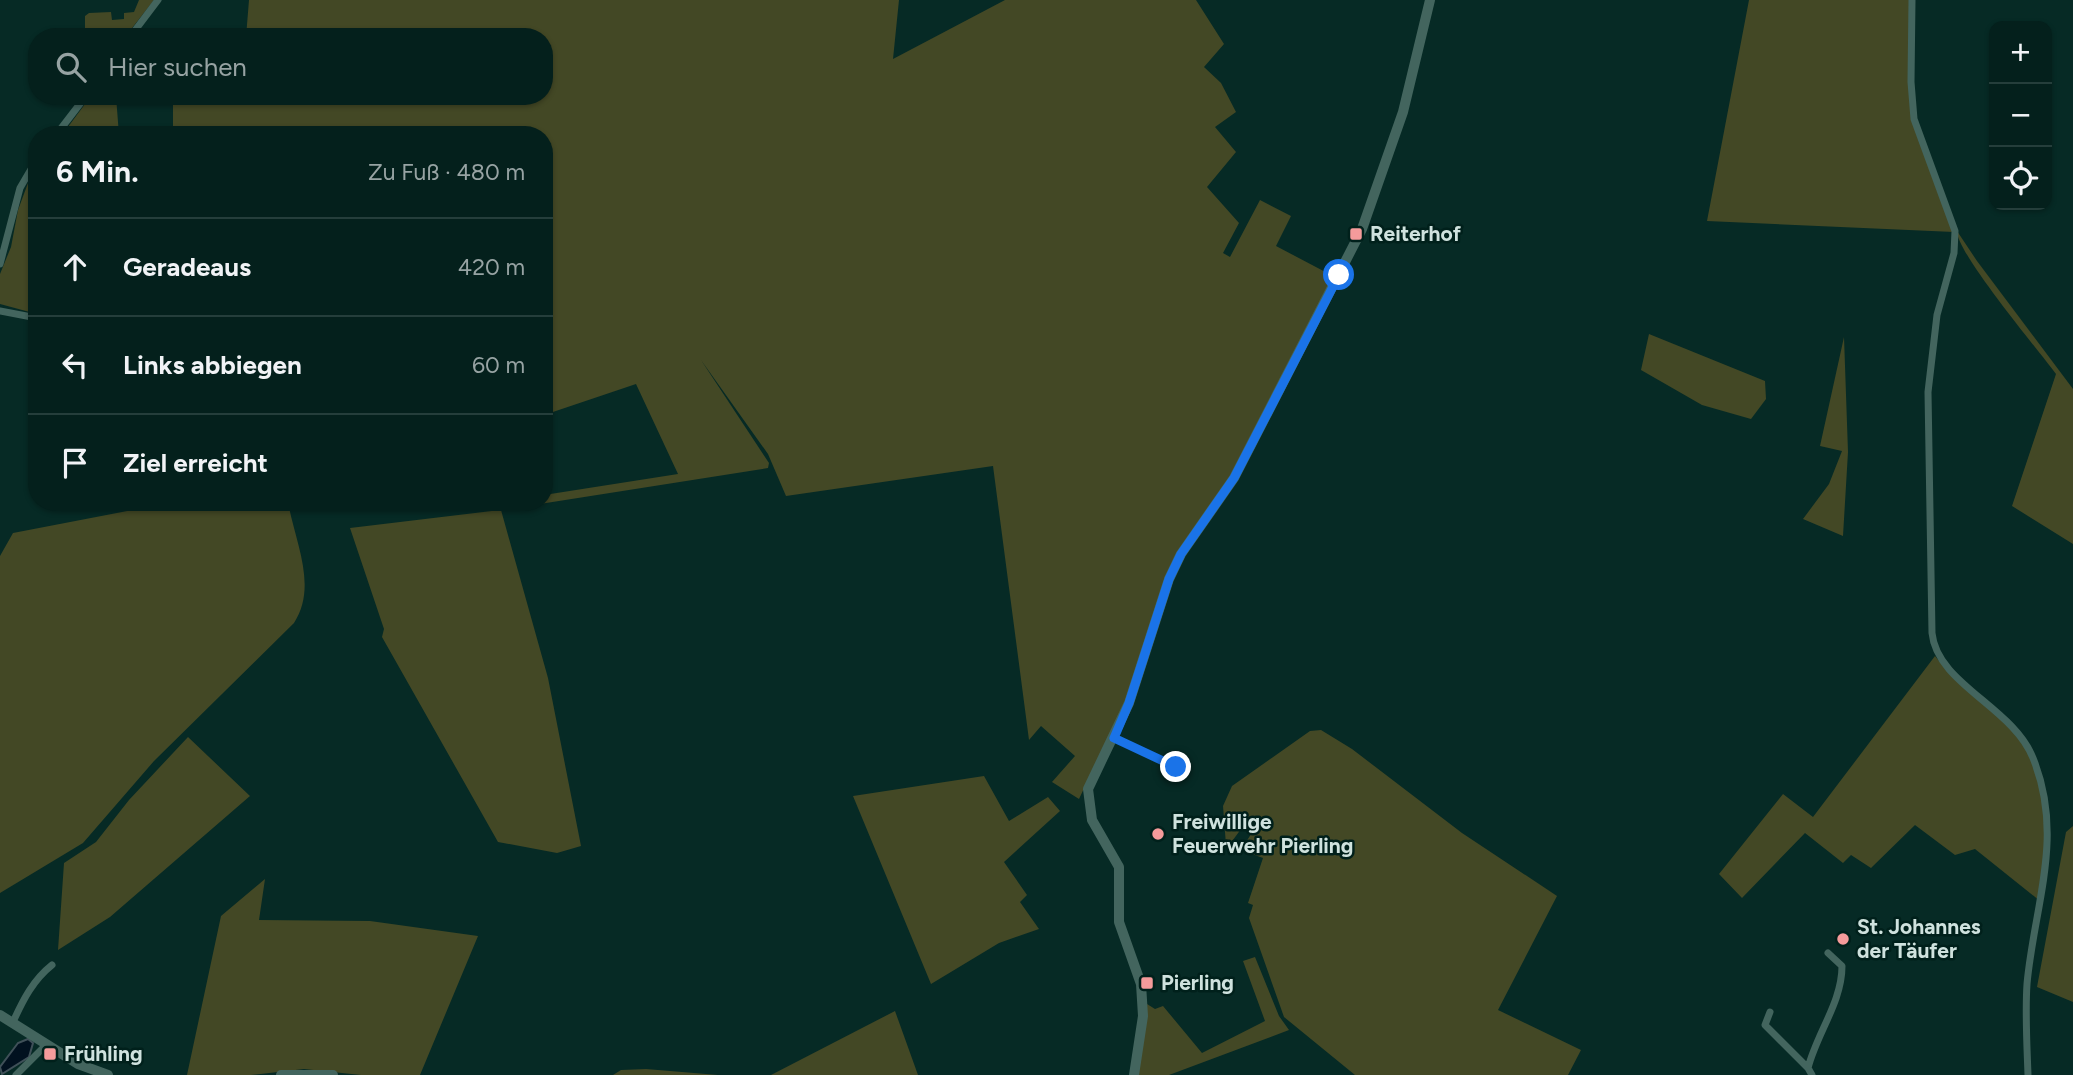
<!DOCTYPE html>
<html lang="de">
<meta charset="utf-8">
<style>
:root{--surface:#04201c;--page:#0d2825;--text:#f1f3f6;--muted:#97a3a3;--line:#253e3b}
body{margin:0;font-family:Figtree,sans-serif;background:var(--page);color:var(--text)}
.controls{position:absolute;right:21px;top:21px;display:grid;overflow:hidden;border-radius:14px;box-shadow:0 2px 5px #0004}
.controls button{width:63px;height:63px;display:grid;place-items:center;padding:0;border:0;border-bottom:2px solid var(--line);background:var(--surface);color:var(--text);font:35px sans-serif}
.stop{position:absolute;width:21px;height:21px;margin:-16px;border:5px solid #1a73e8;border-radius:50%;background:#fff}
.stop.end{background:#1a73e8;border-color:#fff;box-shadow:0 2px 7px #0008}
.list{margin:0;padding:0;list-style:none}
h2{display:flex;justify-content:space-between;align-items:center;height:91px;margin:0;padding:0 28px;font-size:30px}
h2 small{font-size:23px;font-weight:400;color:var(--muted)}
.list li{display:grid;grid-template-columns:46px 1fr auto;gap:21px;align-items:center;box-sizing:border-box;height:98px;padding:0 28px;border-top:2px solid var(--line)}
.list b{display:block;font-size:26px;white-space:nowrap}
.list em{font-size:23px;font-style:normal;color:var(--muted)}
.icon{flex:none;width:38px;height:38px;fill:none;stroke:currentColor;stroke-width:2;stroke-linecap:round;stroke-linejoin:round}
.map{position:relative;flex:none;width:2073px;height:1075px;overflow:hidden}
.search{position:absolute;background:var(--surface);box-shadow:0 2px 5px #0004;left:28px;top:28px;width:525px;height:77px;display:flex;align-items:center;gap:18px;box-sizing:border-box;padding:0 24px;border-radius:28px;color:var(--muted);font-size:26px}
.panel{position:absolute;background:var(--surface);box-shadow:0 2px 5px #0004;left:28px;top:126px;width:525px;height:385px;border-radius:28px}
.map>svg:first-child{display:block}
.green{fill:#434825}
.water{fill:#01111f;stroke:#3f5058;stroke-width:2}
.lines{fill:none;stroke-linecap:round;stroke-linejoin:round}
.street{stroke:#43655e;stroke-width:7}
.secondary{stroke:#43655e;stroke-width:10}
.route{stroke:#1a73e8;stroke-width:9}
.poi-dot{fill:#f59b9b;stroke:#00201b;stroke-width:2.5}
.labels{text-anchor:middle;stroke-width:5;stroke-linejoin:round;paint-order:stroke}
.poi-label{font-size:21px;font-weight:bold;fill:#cfe2de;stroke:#00201b;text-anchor:start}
</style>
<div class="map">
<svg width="2073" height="1075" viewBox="0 0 2073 1075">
<rect width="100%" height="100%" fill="#062a25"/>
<path class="green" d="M139,0H154L125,37H80L85,33V16L89,13L111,12L112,20L124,19V13L134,12Z
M249,0H899L893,59L1005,0H1196L1224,44L1204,67L1221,83L1236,112L1215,127L1236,152L1207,187L1239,223L1223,253L1230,257L1260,200L1291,216L1276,246L1333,276L1230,477L1177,554L1125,702L1079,799L1052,782L1075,756L1041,726L1029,740L993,466L786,496L768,454L701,360L769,463L768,468L501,510L548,678L581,846L557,853L498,842L382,637L384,629L350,528L500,510V502H544V495L678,474L636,384L544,415V135H173V96H544V37H246Z
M1749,0H1910L1913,119L1954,232L1707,221Z
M91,96H116L119,135H62Z
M37,167V314L0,304V274L11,247L18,210L31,175Z
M1957,231L1977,261L2073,389V544L2012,506L2056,374C2039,351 1956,252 1957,231Z
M1649,334L1765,381L1766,399L1751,419L1702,405L1641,370Z
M1844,337L1848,452L1843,536L1803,519L1829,484L1842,451L1820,446Z
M174,502H288C295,542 318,586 294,623L154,761L83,843L0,893V556L13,533Z
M1935,656C1957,685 1992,702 2014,730C2053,778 2046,844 2040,901L1975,849L1955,855L1915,825L1871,868L1851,855L1843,863L1805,833L1742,898L1719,874L1783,794L1813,817Z
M1321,730L1352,749L1462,833L1557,896L1498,1010L1581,1050L1568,1075H1355L1284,1017L1249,918L1253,905L1248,903L1263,858L1241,850L1253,831L1244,825L1230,844L1226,845L1223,806L1232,786L1310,731Z
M188,737L250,796L110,917L58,950L64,863L96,842L129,800Z
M984,776L1009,821L1048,797L1060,811L1004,862L1027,895L1020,902L1039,929L999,943L931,984L853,796Z
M2073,826V1002L2037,987L2066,832Z
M265,879L259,920L370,921L478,936L420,1075H361L304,1069L251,1075H187L221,916Z
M1255,957L1279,1016L1289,1030L1169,1075H1138L1147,1004L1155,1009L1163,1006L1202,1053L1265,1021L1243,961Z
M895,1011L918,1075H771Z
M646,1069L718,1075H613L621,1070Z"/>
<path class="water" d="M28,1039L33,1043L29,1057L2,1074L0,1067L18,1043Z"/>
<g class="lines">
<path class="street" d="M1912,0L1911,82L1914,119L1955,231L1954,253L1937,315L1928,392L1932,633C1937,684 2013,707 2033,758C2065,837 2034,906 2027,984C2025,1014 2027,1045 2028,1075
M130,37L158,0
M56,135L86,96
M0,264L20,188L37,159
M0,311L37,318
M1114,738L1176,767
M1770,1012L1765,1025L1808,1068
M13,1022C23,1000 33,980 52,965
M16,1075L47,1044
M1812,1075L1808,1068C1817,1033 1842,1002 1842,966L1828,953"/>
<path class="secondary" d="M0,1015L78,1064L108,1075
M281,1075H333
M1134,1075L1143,1016L1141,984L1119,922V867L1092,820L1088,789L1129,703L1169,579L1181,554L1234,478L1362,229L1403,112L1430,0"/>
</g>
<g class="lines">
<path class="route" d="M1176,767L1114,738L1129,703L1169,579L1181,554L1234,478L1339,275"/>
</g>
<g class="poi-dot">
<rect x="1349" y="227" width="14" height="14" rx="3.5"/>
<circle cx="1158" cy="834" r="7"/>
<circle cx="1843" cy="939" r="7"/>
<rect x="1140" y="976" width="14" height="14" rx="3.5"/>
<rect x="43" y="1047" width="14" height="14" rx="3.5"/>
</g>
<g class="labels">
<g class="poi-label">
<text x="1370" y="241">Reiterhof</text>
<text x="1172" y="829">Freiwillige<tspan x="1172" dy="24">Feuerwehr Pierling</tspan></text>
<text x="1857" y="934">St. Johannes<tspan x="1857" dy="24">der Täufer</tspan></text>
<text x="1161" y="990">Pierling</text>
<text x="64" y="1061">Frühling</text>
</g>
</g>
</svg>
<div class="controls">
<button>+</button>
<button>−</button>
<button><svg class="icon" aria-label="locate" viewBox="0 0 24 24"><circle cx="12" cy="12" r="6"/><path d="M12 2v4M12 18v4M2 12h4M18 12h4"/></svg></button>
</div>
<div class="stop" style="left:1339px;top:275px"></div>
<div class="stop end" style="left:1176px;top:767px"></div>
<div class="search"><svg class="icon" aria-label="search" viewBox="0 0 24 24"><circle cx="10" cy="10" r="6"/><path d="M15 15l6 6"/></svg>Hier suchen</div>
<section class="panel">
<h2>6 Min.<small>Zu Fuß · 480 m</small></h2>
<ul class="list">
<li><svg class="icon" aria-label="ahead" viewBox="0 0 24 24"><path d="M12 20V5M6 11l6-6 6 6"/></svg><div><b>Geradeaus</b></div><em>420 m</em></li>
<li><svg class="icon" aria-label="left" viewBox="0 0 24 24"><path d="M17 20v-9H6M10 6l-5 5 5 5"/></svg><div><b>Links abbiegen</b></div><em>60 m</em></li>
<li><svg class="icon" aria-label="arrive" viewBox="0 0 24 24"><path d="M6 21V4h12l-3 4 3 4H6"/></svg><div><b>Ziel erreicht</b></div></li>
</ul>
</section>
</div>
